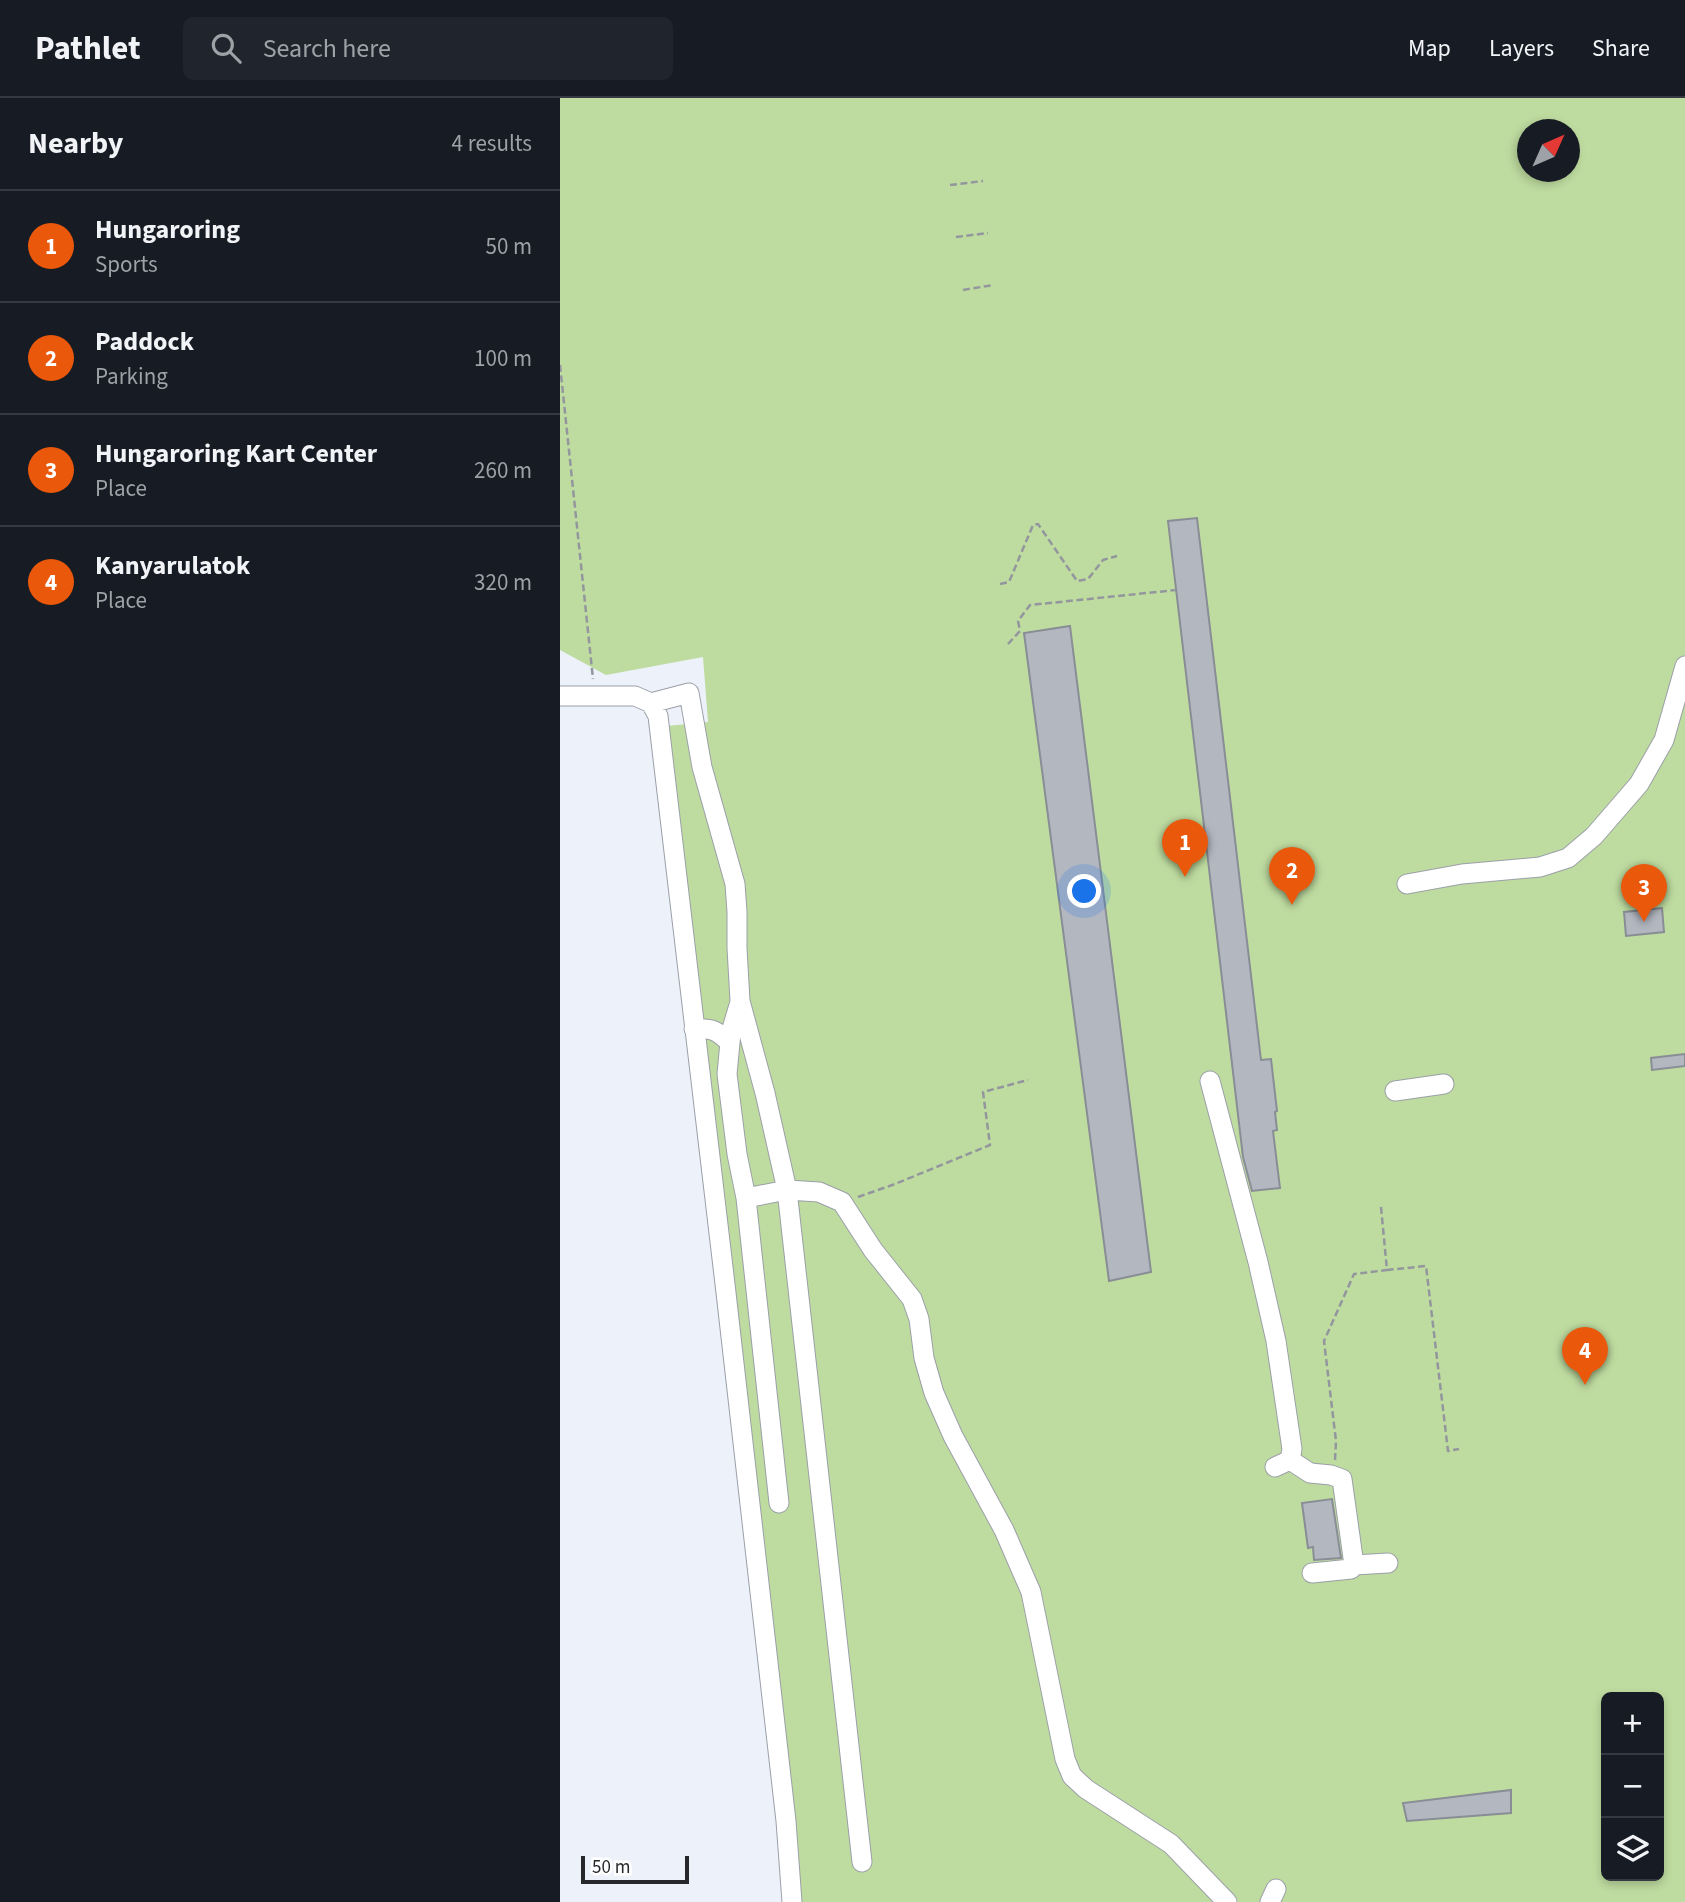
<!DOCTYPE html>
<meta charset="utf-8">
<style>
:root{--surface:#171b24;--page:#20242c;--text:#f1f3f6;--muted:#9ea1a6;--line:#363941;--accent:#ea580c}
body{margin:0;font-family:"Source Sans 3",sans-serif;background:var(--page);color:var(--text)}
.controls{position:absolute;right:21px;bottom:21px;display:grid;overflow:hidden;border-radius:10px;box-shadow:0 4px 10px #0003}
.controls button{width:63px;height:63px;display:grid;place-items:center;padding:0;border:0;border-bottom:2px solid var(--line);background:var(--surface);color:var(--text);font:35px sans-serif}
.compass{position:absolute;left:957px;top:21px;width:63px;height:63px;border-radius:50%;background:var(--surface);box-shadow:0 4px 10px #0003;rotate:45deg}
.scale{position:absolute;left:21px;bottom:18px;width:108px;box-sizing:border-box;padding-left:7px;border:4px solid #26282b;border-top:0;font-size:19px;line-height:24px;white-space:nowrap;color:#26282b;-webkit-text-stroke:5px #fff;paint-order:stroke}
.you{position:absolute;left:525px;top:794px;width:24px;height:24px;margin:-18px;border:5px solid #fff;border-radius:50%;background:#1a73e8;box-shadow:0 0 0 10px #1a73e833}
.badge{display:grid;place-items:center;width:46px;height:46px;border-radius:50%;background:var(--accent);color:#fff;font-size:23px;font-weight:700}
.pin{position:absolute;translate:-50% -58px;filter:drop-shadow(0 2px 4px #0008)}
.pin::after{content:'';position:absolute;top:37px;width:24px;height:21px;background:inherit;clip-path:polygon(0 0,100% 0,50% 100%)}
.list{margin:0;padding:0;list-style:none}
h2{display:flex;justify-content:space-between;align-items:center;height:91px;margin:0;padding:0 28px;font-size:30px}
h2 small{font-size:23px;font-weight:400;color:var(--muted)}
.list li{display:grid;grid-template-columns:46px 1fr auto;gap:21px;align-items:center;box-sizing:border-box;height:112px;padding:0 28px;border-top:2px solid var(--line)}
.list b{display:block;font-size:26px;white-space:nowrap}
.list p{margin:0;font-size:23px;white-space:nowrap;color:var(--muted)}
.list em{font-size:23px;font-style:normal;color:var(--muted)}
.icon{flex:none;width:38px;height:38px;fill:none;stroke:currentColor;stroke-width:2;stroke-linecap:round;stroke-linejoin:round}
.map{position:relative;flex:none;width:1125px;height:1804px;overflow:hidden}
header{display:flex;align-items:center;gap:42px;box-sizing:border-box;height:98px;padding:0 35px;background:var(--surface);border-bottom:2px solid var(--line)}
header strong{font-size:33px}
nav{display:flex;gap:38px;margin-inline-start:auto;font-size:24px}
.search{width:490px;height:63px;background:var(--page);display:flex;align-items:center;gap:18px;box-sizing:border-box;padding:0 24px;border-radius:10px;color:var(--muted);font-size:26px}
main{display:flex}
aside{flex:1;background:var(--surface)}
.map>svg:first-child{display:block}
.green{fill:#bfdca0;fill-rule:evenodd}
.building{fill:#b3b7c0;stroke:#898d95;stroke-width:2}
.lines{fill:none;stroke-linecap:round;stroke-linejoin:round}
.minor-casing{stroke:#9b9fa8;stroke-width:21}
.path{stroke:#93979d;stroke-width:2.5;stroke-dasharray:7 3.5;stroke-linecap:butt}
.minor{stroke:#fff;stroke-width:19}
</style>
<header>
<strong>Pathlet</strong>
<div class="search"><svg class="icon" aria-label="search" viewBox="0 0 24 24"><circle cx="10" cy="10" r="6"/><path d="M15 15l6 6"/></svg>Search here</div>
<nav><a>Map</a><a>Layers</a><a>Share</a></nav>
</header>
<main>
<aside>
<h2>Nearby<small>4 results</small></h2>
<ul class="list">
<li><span class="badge">1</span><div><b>Hungaroring</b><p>Sports</p></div><em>50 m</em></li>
<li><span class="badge">2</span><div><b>Paddock</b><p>Parking</p></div><em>100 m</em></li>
<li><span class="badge">3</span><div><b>Hungaroring Kart Center</b><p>Place</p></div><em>260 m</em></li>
<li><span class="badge">4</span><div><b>Kanyarulatok</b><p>Place</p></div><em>320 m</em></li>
</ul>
</aside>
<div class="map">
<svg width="1125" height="1804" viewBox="0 0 1125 1804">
<rect width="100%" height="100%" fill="#ecf1fa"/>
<path class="green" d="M0,0H1125V1804H239L107,628L148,624L143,559L46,577L0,552ZM968,32H1010V74H968ZM1046,1599H1099V1778H1046Z"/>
<path class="building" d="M637,420L701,962L711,961L717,1013L715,1014L717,1032L713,1033L720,1090L692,1093L683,1059L608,423Z
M510,528L591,1174L549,1183L464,535Z
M1102,810L1104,834L1066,838L1064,814Z
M1125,956V968L1092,972L1091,960Z
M772,1401L781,1460L754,1462L753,1449L748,1450L742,1405Z
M951,1692V1715L847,1723L843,1705Z"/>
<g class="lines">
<defs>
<path id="minor" d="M0,598H75L91,605L98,618L165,1186L226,1723L232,1804
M91,605L129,595L142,669L175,786L177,814V850L180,903L205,995L227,1092L302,1764
M847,786L902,776L980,769L1008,760L1034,738L1079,686L1104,642L1125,568
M180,904L171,934L167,976L177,1056L186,1100L219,1405
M134,931C152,930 157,932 170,945
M650,983L698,1164L716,1243L732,1351L730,1362L715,1369
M835,993L884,986
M186,1100L227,1092L259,1094L282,1104L313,1152L352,1201L359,1221L364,1260L374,1295L393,1338L444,1432L471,1494L505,1661L512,1678L526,1691L611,1746L667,1804
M730,1362L750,1375L771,1377L782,1381L794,1467L791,1471L752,1475
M794,1467L828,1465
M710,1804L716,1791"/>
</defs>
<use href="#minor" class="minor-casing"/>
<path class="path" d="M390,87L423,83
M396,139L428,135
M403,192L433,187
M0,267L33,581
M440,486L449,484L473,427L478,426L517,483L528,481L543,462L557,458
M448,546L460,533L458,523L470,507L616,492
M298,1099L335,1086L430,1047L423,994L468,982
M821,1109L827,1172L866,1168L888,1353L899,1351
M775,1362L776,1343L764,1243L794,1176L827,1172"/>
<use href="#minor" class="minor"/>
</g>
</svg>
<div class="controls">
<button>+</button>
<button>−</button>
<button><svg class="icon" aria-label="layers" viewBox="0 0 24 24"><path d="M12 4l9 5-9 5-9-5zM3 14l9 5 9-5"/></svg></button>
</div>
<svg class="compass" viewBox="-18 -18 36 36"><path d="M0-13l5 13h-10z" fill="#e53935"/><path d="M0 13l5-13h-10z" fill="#9ea1a6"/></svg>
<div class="scale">50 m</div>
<div class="you"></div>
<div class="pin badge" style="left:625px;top:779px">1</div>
<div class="pin badge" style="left:732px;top:807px">2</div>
<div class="pin badge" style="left:1084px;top:824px">3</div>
<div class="pin badge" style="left:1025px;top:1287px">4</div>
</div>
</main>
